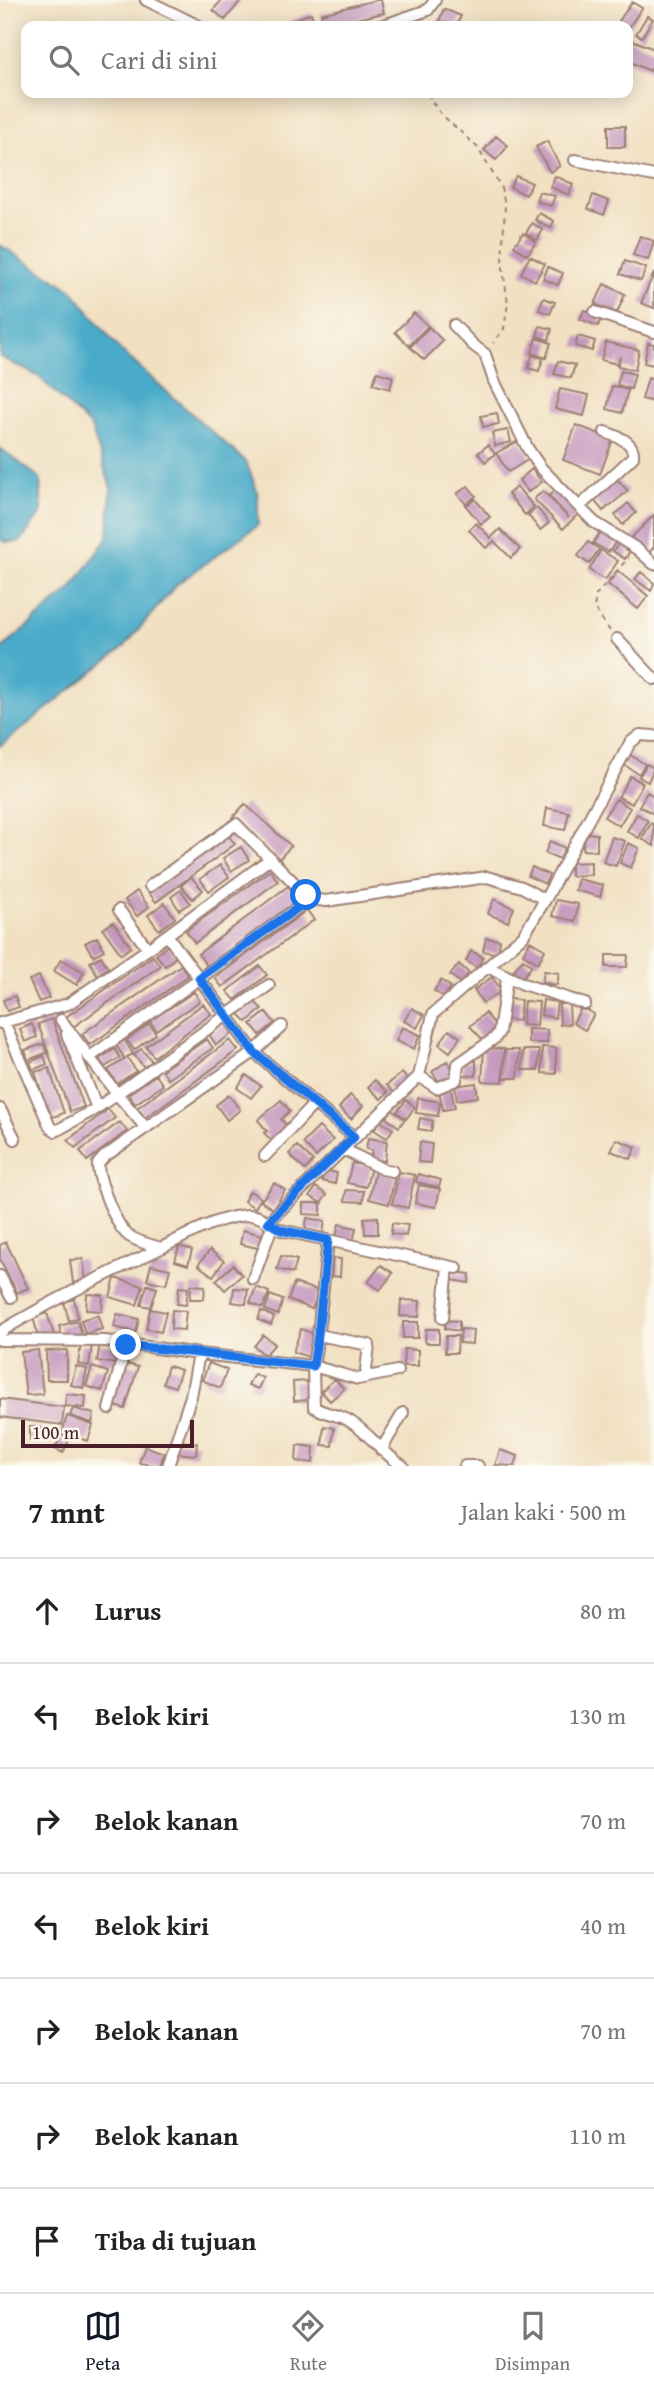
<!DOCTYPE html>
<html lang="id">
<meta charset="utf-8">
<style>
:root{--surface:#fff;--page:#f2f2f2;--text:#222;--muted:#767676;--line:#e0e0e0;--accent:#111827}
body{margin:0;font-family:"Gentium Book Plus",serif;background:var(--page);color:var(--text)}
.scale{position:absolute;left:21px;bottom:18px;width:173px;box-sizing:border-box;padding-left:7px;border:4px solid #4a1f2b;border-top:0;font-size:19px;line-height:24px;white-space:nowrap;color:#4a1f2b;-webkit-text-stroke:5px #fbf7ec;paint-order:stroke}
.stop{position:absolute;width:21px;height:21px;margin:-16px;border:5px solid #1a73e8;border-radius:50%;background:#fff}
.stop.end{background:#1a73e8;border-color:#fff;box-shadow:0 2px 7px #0008}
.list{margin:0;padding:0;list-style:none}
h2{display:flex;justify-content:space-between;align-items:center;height:91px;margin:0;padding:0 28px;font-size:30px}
h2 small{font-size:23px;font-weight:400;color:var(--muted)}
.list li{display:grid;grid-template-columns:46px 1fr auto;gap:21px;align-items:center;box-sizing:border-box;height:105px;padding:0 28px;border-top:2px solid var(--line)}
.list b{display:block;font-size:26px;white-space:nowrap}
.list em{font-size:23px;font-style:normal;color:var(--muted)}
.icon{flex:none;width:38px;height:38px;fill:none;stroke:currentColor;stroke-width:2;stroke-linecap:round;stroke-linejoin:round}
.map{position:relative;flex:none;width:654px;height:1466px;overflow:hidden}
.search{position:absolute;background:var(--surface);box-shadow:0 4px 18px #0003;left:21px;right:21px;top:21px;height:77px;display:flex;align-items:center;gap:18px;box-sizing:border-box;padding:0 24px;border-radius:14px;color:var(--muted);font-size:26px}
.sheet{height:826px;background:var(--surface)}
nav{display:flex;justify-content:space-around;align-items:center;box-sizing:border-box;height:98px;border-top:2px solid var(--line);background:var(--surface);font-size:19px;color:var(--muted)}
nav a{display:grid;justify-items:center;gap:4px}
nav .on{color:var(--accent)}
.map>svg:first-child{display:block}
.water{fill:#4aabc9;stroke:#4a657a;stroke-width:2}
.building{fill:#c598be}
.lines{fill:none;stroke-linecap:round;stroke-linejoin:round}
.minor-casing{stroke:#9e8076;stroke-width:14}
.path{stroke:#9e8076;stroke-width:2;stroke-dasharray:5 5;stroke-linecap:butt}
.minor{stroke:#fff;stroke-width:10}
.route{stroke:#1a73e8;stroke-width:9}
</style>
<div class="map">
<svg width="654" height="1466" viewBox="0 0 654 1466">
<rect width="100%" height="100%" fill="#fbf7ec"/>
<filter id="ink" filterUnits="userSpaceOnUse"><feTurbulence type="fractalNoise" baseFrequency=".0143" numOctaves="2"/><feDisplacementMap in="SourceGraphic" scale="14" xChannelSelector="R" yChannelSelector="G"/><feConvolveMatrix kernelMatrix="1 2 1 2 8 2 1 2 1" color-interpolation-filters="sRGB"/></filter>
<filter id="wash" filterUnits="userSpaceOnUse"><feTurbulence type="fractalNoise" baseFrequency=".00686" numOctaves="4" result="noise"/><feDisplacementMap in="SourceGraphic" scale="28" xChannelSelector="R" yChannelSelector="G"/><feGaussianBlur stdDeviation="1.57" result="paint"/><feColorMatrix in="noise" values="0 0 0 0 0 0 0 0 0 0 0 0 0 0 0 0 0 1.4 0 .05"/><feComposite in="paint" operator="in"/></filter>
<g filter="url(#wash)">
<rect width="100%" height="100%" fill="#f1e0c1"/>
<path class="water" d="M0,245L72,290L120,350L246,462L258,493V525L176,585L124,647L0,746V650L71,589L108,537L111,488L91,427L38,376L0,357Z
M0,448L40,478L42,512L20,542H5L0,539Z"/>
<g id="blocks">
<path class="building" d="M222,0H241L225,20L213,10Z
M376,0H381L384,13L324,26L321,14Z
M632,2L642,8L629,27L619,21Z
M444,9L461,16L456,26L439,21Z
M311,13L316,26H292L290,21Z
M647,16L653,19L642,37L636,34Z
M628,38L654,49V62L650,71L628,61Z
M608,126H625V147H608Z
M496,136L508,146L496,160L484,150Z
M547,141L560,166L550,172L536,147Z
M516,176L532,183L526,195L510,187Z
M555,176L573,184L569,195L550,187Z
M539,192L555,196L551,206L536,201Z
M593,195L609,201L604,215L588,209Z
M539,213L554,221L551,228L535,220Z
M532,223L543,230L537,240L526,233Z
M523,233L536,242L527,255L514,246Z
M640,236L654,241L648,260L633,255Z
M530,256L545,264L535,281L521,273Z
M625,261L646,268L641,281L620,274Z
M548,267L563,273L558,285L543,279Z
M654,273V308L641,303Z
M604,284L625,294L617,313L595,304Z
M543,298L555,302L550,314L539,310Z
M584,310L602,317L598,326L580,319Z
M414,313L428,326L409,346L395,332Z
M540,326L552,329L549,340L537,336Z
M429,327L443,341L424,360L410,347Z
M578,336L595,341L592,351L575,346Z
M536,338L551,343L546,358L532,353Z
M606,342L639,350L635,370L618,366L620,357L617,364L601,360Z
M648,343L654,344V365L644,363Z
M532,355L543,358L539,371L528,368Z
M558,361L575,365L571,378L554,374Z
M621,371L635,374L631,389L617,385Z
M377,372L393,377L390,389L373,384Z
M648,378L654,380V402L642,399Z
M612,386L628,390L622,413L607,409Z
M560,389L589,395L584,416L555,409Z
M497,413L499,424L483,427L481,416Z
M576,425L613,439L600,474L563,460Z
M508,430L511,442L495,446L492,433Z
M520,440L531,458L508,472L496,453Z
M488,445L495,454L485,462L478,453Z
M532,469L542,482L528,492L519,480Z
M617,479L628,491L603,511L593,499Z
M468,486L476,496L466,504L457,494Z
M517,487L534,507L525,515L508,494Z
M558,488L580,512L563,529L534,499L543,491L569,518L549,496Z
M475,499L490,517L481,524L466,506Z
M628,503L636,513L623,525L615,515Z
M537,508L549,523L540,530L528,515Z
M654,515V547L649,553L631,538Z
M476,523L491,538L500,529L520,549L511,558L494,541L486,548L469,530Z
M602,530L617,540L609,552L593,543Z
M588,542L599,549L589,564L578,556Z
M620,542L631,549L625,559L613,551Z
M601,550L618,561L605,580L589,570Z
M618,571L648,596L638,609L608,584Z
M641,572L654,583L651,591L635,579Z
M630,755L645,764L639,774L624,765Z
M647,764L654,768L648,782L639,777Z
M630,776L643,783L632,804L618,797Z
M647,792L654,796V814L639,806Z
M616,799L630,808L619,826L604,817Z
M245,804L291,846L279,859L233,817Z
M547,808L569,812L565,830L544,826Z
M637,814L648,821L639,838L627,831Z
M651,823L654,825V846L642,839Z
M584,833L597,834V851L583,850Z
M228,835L235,844L156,902L149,893Z
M612,837L625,841L616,866L603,862Z
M550,841L565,848L560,859L545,853Z
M628,843L639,848L631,868L620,863Z
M241,847L249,860L231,871L223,858Z
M591,862V875L571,876V863Z
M220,865L229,877L209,891L200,879Z
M532,867L549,875L545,884L528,876Z
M270,870L278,881L195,943L186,931Z
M191,877L203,890L193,899L181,886Z
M578,879L603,885L600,897L575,890Z
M288,886L299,899L208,967L198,954Z
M181,890L190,903L179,910L171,897Z
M137,891L149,907L137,916L125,900Z
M494,899L514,908L508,922L488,914Z
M556,900L578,904L575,921L552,916Z
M164,903L175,918L159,930L148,915Z
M307,910L314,920L222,987L215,978Z
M113,922L131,947L121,954L103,929Z
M97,937L104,950L93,956L85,943Z
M486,938L500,940L498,954L483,951Z
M530,941L545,950L538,963L523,954Z
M168,945L177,956L165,966L156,955Z
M471,951L483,957L477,968L466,961Z
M606,955H628L627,967H606Z
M101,956L108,968L97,975L90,962Z
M153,956L160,966L73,1027L66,1017Z
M61,959L84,972L77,985L54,971Z
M523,959L532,966L522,978L513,971Z
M459,964L469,973L461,983L450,975Z
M181,965L188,976L90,1045L82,1034Z
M260,966L267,975L235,1000L227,991Z
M544,971L559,973L557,985L542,983Z
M39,976L49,998L39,1002L29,980Z
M492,977L502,991L483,1003L474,990Z
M441,980L451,987L444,997L434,991Z
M194,992L200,1001L156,1030L150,1021Z
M15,996L19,1007L7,1011L3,1000Z
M505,998L521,1000L519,1021L503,1019Z
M543,1000L557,1002L555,1018L541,1015Z
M254,1001L262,1009L247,1022L239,1014Z
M524,1001L539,1002L537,1026L522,1025Z
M203,1004L211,1014L154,1057L146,1046Z
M559,1004H569L570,1024L560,1025Z
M582,1007L594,1014L585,1030L573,1023Z
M412,1008L424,1015L417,1028L404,1021Z
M266,1012L275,1023L260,1035L251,1024Z
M485,1013L497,1027L483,1040L470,1026Z
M52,1019L84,1107L70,1112L38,1024Z
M226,1023L233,1033L216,1045L209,1034Z
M32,1024L37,1037L25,1042L20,1029Z
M149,1024L156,1034L134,1050L127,1040Z
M402,1027L420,1035L414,1049L396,1041Z
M528,1029L547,1030V1043H528Z
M449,1030L460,1037L450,1052L439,1044Z
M124,1039L133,1054L127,1057L136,1071L117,1084L108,1070L125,1059L115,1044Z
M207,1039L213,1048L168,1079L162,1070Z
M230,1040L238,1050L145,1118L137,1108Z
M44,1044L47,1053L28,1060L25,1050Z
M542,1047L556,1048V1074L542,1073Z
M484,1048L504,1049L503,1082L482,1081Z
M115,1049L120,1058L105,1067L99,1059Z
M141,1049L152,1061L145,1068L134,1055Z
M505,1050H519L518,1078H504Z
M523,1050H539L538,1070H522Z
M44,1056L47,1064L33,1070L30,1062Z
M447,1061L455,1072L441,1084L432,1072Z
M463,1061H476V1076L462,1075Z
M49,1068L64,1113L50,1118L35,1072Z
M402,1073L409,1081L394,1093L387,1085Z
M156,1075L163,1085L135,1104L128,1094Z
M246,1075L261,1086L251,1098L237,1088Z
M375,1080L388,1092L381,1099L368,1087Z
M476,1083L478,1097L457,1100L455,1086Z
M451,1089L455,1108L443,1110L439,1091Z
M229,1095L240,1110L227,1120L216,1105Z
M350,1095L363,1106L351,1119L339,1108Z
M418,1098L440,1102L438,1116L416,1113Z
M281,1100L290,1111L281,1119L288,1127L272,1141L264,1133L267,1131L258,1120Z
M406,1100L415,1107L406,1119L397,1112Z
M108,1109L115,1118L75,1148L68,1140Z
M392,1110L405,1119L399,1127L386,1118Z
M420,1118L433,1121L431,1131L418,1129Z
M380,1121L393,1129L387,1138L374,1130Z
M120,1122L127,1131L87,1161L80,1151Z
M319,1127L333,1140L316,1157L303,1143Z
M368,1138L387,1141L385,1161L371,1159L372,1150L366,1149Z
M616,1139L636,1147L631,1159L611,1151Z
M420,1142L432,1144L430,1163L418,1162Z
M297,1146L313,1161L305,1170L289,1154Z
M352,1163L371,1167L366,1187L347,1183Z
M325,1170L337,1173L335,1184L322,1181Z
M375,1172L395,1176L389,1204L369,1199Z
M399,1172L415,1175L408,1208L392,1204Z
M418,1174L441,1180L439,1187L416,1182Z
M274,1183L285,1190L273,1209L261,1201Z
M419,1185L440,1189L436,1207L415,1203Z
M316,1187L327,1195L321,1203V1215L303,1214V1203H321L310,1196Z
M346,1190L364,1191L363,1202L345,1201Z
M250,1191L261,1198L255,1208L244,1201Z
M378,1217V1234H365L364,1218Z
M307,1218L325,1221L323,1233L305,1230Z
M392,1223L408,1225L406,1236L391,1234Z
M339,1224L356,1228L353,1242L336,1237Z
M243,1230L266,1236L262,1249L240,1244Z
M6,1242L28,1288L17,1293L0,1259V1245Z
M179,1246L192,1250L188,1265L175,1261Z
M210,1250L224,1261L213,1276L198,1265Z
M281,1256L297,1260L293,1273L277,1269Z
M333,1258L341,1259L340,1277L331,1276Z
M83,1259L86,1281L73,1283L70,1260Z
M151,1265L170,1269L166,1284L147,1280Z
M233,1265L242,1275L225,1290L216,1280Z
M381,1265L393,1273L380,1290L368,1282Z
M453,1272L470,1274L469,1283L452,1280Z
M115,1278L143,1286L137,1305L110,1297Z
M294,1283L319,1291L312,1309L288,1300Z
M147,1285L157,1288L151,1307L141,1305Z
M191,1285L205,1286L204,1299H190Z
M179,1287L188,1288L186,1305L177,1304Z
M256,1287L269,1292L263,1308L250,1303Z
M234,1288L248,1289L246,1304L232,1302Z
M87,1294L103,1295L102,1311L86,1310Z
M270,1295L283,1300L278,1315L265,1310Z
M74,1299L78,1318L69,1321L64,1302Z
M401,1300L420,1301L419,1317L400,1316Z
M150,1309L166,1312L161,1332L146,1329Z
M172,1310L186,1311L184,1330L171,1329Z
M261,1311L274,1317L271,1325L258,1320Z
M47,1313L54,1335L39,1339L33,1317Z
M117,1314L139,1319L136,1332L114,1327Z
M98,1315L102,1329L85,1334L81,1320Z
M445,1320L459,1321V1331L445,1329Z
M78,1321L82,1335L63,1340L59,1326Z
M403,1322H418V1338H403Z
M301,1329L317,1335L309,1357L293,1352Z
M426,1329H439V1343H425Z
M461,1329L473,1330L472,1344L460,1343Z
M263,1335L275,1344L265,1355L254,1346Z
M446,1336H458L457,1353H445Z
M81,1344L92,1345L89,1366L78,1364Z
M100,1344L118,1347L116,1364L97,1361Z
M404,1349L418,1350V1366H403Z
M38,1350L43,1394L26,1395L21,1352Z
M67,1350V1380H47L46,1351Z
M123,1363L138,1367L125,1409L111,1405Z
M209,1363L227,1370L220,1388L202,1380Z
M76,1366L87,1369L83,1388L71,1385Z
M168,1366L181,1370L175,1387L163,1383Z
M92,1367L108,1372L102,1391L86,1386Z
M254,1374L263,1378L258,1389L248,1385Z
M335,1379L344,1389L330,1401L321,1391Z
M309,1381L310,1400L294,1401L293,1382Z
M66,1394L86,1396L85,1408L65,1406Z
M0,1399L64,1407L62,1425L0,1417Z
M73,1408L94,1414L92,1423L70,1416Z
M67,1416L93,1425L88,1441L62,1433Z
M324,1426L334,1428L332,1446L322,1445Z
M30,1427L41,1428L40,1441H30Z
M61,1434L70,1438L63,1453L55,1449Z
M177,1441L197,1443L196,1455L175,1453Z
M297,1445L314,1447L313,1463L296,1461Z
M145,1446L164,1453L160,1466L139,1463Z
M500,1450L518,1456L515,1466L495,1465Z"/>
</g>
</g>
<g filter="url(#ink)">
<use href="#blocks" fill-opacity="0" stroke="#9e8076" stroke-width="2"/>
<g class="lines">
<defs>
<path id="minor" d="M146,0L199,26
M381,26L428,10L435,0
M575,160L654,176
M595,312L654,332
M454,325L473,345L485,354L494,381L528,449L541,468L594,522L637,549L654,564
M579,507L633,457C635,441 618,437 605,432
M617,639L654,679
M150,886L236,824L310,899L326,901L487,877L522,887L545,900
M119,910L148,949
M167,935L254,1052L354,1137
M488,967L523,984L585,1004
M61,1020L117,1094L146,1128
M4,1022L50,1127L56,1131L97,1108L269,985
M0,1023L68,1004L148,949L271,858
M67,1034L97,1108
M90,1057L310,899
M419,1076L437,1088L456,1080L458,1064L495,1038L499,1032L507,978
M0,1109L15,1139
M343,1149L382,1169L392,1171
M265,1156L314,1104
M268,1222L419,1076L433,1014L523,936L545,900L630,743L640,735L654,736
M328,1240L318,1335L313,1366L314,1407C325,1415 340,1414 351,1422C371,1435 382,1453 403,1466
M161,1248C150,1245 138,1242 129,1236C116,1227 98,1180 98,1164L104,1157L254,1052L282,1026
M0,1276L11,1297
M253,1279L272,1226
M443,1318L448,1266
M0,1332C49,1302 101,1277 153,1252C183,1238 214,1217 248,1215C263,1215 268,1225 281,1230L457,1268
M318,1335L369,1345L366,1370
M0,1340L105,1341L199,1354L313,1366L358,1379L397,1371
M109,1409L126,1345
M381,1450L403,1413
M168,1466L191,1396L199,1354
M465,1466H478"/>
</defs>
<use href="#minor" class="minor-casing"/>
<path class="path" d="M429,93L430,99L441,114L477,147L501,187L505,205L502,262L508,303L504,329L493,343
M610,631L594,608L596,595L629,557"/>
<use href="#minor" class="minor"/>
</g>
</g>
<g class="lines" filter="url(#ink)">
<path class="route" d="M126,1345L313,1366L318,1335L328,1240L281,1230L268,1222L354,1137L254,1052L199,978L310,899L306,895"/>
</g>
</svg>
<div class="scale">100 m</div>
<div class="stop" style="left:306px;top:895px"></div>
<div class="stop end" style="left:126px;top:1345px"></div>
<div class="search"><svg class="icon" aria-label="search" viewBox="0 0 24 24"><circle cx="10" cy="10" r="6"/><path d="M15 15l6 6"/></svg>Cari di sini</div>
</div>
<section class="sheet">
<h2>7 mnt<small>Jalan kaki · 500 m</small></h2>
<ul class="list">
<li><svg class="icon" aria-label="ahead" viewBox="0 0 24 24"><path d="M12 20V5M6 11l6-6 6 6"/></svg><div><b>Lurus</b></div><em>80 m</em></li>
<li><svg class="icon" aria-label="left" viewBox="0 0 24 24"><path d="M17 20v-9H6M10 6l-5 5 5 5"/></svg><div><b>Belok kiri</b></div><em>130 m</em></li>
<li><svg class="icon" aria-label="right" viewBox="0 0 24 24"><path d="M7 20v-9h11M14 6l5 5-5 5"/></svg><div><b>Belok kanan</b></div><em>70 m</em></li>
<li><svg class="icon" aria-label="left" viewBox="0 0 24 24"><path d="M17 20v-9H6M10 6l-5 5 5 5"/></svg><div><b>Belok kiri</b></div><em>40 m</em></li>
<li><svg class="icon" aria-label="right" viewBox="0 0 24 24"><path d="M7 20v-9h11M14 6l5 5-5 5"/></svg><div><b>Belok kanan</b></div><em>70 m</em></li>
<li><svg class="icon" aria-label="right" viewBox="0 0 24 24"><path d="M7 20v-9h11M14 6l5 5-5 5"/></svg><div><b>Belok kanan</b></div><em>110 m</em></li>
<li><svg class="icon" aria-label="arrive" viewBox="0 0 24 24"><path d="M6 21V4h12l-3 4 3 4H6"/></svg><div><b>Tiba di tujuan</b></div></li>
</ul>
</section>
<nav>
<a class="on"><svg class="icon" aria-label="map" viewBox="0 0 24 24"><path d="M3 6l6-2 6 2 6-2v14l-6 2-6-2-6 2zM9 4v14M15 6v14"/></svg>Peta</a>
<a><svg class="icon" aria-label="directions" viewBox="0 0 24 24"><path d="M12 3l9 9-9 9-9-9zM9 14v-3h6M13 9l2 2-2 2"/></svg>Rute</a>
<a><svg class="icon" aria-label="saved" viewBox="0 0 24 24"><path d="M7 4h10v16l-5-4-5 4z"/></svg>Disimpan</a>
</nav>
